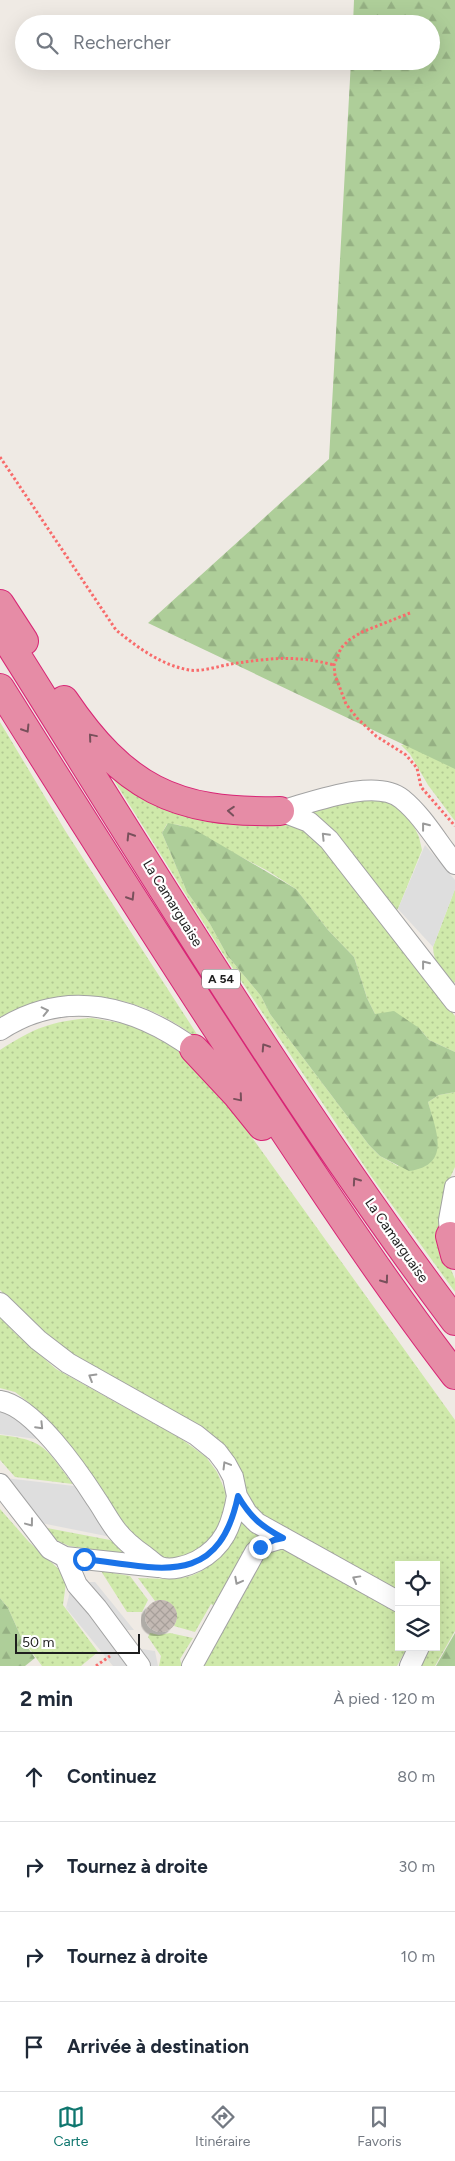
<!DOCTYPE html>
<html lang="fr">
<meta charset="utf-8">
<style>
:root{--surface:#fff;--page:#f6f6f7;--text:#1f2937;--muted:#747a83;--line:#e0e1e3;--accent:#0f766e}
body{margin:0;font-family:Figtree,sans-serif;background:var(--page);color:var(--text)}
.controls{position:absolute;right:15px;bottom:15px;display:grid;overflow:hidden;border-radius:0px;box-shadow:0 5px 20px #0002}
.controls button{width:45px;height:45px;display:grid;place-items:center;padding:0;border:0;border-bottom:1px solid var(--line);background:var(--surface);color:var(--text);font:25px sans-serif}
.scale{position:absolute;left:15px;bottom:12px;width:125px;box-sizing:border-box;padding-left:5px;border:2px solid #1e1e1e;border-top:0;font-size:14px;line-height:18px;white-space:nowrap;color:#1e1e1e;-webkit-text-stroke:4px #fff;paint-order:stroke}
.stop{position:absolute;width:15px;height:15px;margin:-11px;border:4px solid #1a73e8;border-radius:50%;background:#fff}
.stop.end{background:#1a73e8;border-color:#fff;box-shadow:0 1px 5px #0008}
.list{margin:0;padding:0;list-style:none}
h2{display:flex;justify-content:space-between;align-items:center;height:65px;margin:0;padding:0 20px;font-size:21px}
h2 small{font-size:16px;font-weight:400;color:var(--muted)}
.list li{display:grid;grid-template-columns:32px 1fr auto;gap:15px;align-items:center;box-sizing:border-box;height:90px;padding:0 20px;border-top:1px solid var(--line)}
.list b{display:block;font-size:19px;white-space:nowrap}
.list em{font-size:16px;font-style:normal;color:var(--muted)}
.icon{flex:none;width:28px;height:28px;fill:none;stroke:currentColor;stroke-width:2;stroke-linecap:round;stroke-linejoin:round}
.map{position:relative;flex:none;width:455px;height:1666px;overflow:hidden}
.search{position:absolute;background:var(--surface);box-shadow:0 5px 20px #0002;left:15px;right:15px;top:15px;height:55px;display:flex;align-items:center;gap:12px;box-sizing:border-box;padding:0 18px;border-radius:28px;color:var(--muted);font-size:19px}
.sheet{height:425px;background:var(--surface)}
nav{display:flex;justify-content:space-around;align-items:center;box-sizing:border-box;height:70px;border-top:1px solid var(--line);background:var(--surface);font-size:14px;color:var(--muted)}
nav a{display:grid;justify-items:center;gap:2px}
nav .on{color:var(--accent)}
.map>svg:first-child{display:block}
.grass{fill:url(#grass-dots)}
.forest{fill:url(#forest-firs)}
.parking{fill:#dedede}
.building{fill:url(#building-cross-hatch);filter:url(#shadow)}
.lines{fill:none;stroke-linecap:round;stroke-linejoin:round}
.minor-casing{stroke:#a2a2a2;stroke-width:22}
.highway-casing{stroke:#d82575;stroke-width:30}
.path{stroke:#f86b6b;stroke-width:3;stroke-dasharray:2.5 2.5;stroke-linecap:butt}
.minor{stroke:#fff;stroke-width:20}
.highway{stroke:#e68ca6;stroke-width:28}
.oneway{stroke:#78505b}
.oneway2{stroke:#9a9a9a}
.route{stroke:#1a73e8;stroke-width:6}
.labels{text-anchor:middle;stroke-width:4.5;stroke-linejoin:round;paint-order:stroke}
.shield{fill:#fff;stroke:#626262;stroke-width:1}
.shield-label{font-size:12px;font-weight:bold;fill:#1e1e1e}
.street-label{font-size:14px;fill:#1e1e1e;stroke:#fff}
</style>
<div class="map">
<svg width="455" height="1666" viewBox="0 0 455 1666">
<defs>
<pattern id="grass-dots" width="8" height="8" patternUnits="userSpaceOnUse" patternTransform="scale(1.25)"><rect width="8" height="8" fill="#cfe9aa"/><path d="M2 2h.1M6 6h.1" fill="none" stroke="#b1c792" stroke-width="1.8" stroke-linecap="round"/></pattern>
<pattern id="forest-firs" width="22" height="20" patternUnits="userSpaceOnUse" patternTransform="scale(1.25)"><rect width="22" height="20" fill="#aece99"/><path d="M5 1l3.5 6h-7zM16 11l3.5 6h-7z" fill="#95b083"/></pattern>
<pattern id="building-cross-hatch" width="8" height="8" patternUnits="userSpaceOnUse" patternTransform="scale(1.25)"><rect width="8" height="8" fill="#c3b9b3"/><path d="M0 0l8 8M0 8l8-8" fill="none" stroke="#a79f9a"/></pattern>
<filter id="shadow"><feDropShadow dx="-4.5" dy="4.5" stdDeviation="0" flood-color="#0004"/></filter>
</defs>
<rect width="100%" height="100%" fill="#efeae4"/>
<path class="grass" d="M0,722L66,832L202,1042C157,1005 94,984 36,1002C24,1006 12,1012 0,1017Z
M424,743L455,749V821L428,785L410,754L401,745Z
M116,775L311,830L455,1016V1052L429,1040L419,1028L375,1014L367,998L354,957L328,930L296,889L268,871L180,825L167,824L162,833L187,892L210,924L227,955L261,996L270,1014L369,1145L380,1156L398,1166L432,1117L428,1102L439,1095L455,1092V1167L449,1180L446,1192L449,1265L455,1279V1292L371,1176L220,949L112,777Z
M365,796L394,802L411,820L419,837L422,850L398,909L393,912L308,811Z
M455,889V982L450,987C441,973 434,963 433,947Z
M92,1018L132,1025L177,1049L215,1086L455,1420V1631L435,1666H417L426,1647H436V1565H399V1597L250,1507L233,1457L219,1440L197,1424L91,1366L58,1344L30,1321L0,1290V1050C34,1028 51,1021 92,1018Z
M0,1317L15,1333L56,1369L180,1438L206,1457L217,1472L226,1493L224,1518L215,1541L198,1555L168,1560L144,1548L28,1402L15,1392L0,1388Z
M0,1435C46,1440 46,1449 73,1484L15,1477L0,1460Z
M0,1509L29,1542L63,1573L66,1583L63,1605L98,1652L81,1666H42L22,1639L8,1608L0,1598Z
M244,1515L268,1537L218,1608L211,1604L195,1632L174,1626C182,1612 171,1597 155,1601L138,1578C152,1578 167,1580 181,1578C213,1574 233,1542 244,1515Z
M47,1528L110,1540L128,1554L69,1546L56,1540Z
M278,1545L399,1610V1647H413L408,1658L403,1655L397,1666H204L255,1574L249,1570Z
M101,1571L130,1576L148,1600L142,1612H127Z
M150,1633L159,1635L170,1633L193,1638L180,1659L182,1666H159L161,1656L148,1637Z"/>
<path class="forest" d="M354,0H455V769L148,623L329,459L351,61H431V24H353Z
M168,823L192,828L296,889L328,930L354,957L367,998L375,1014L394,1011L419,1028L429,1040L455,1052V1092L439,1095L428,1102C436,1131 452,1165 409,1171L380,1156L369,1145L270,1014L261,996L227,955L210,924L187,892L162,833Z
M0,1598L8,1608L22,1639L35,1658L25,1666H0Z
M455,1633V1666H436Z"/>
<path class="parking" d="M425,845L455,880V889L433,947L398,909Z
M0,1390L9,1402L36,1439L0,1434Z
M5,1478L74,1486L85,1497L111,1537L36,1522Z
M73,1578L81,1582H95L134,1630H123L135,1648L155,1651L158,1666H113L66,1608Z"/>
<path class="building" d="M145 1616a16 16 0 1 1 32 0a16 16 0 1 1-32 0Z"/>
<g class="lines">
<defs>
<path id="minor" d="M280,811L309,822L329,840L455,1002
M280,811C311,803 375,777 402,799C423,816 438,843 455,864
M0,1030C66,987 135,1006 194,1049
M450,1236L449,1220L455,1187
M0,1303L38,1340L68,1363L196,1435L217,1452L226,1464L233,1477L237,1496L247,1513L257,1523L399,1602
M0,1401C33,1406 78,1471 96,1499C103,1509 109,1521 117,1531C124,1540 135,1549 145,1556C149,1559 155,1565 160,1567C171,1571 187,1566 197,1561C224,1547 232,1525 237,1496
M0,1484L50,1549L65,1557L77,1585L97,1608L140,1666
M65,1557L158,1567
M192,1666L255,1552L266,1543L283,1538
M410,1666L419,1647"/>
<path id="highway" d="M0,604L24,641
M0,629C147,862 289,1100 455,1321
M0,688C85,824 171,959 259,1093C322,1188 385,1284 455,1375
M64,700C123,787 174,814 280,811
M194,1049L237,1095L262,1126
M450,1236L455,1255"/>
</defs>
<use href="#minor" class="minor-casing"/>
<use href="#highway" class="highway-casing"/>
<path class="path" d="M0,457L116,630C137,647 161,665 189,670C202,672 219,666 231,664C270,658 296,655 334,665
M410,613L362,632L349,640L341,648L334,665L335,675L346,704L357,718L376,736L406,755L417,768L421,787L455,826
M96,1666L110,1656"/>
<use href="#minor" class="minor"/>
<use href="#highway" class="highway"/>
</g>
<defs><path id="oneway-chevron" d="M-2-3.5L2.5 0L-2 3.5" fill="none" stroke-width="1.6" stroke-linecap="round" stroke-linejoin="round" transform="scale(1.25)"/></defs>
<g class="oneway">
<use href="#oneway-chevron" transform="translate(26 729) rotate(58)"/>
<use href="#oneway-chevron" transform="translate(92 737) rotate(-130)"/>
<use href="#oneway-chevron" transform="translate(231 811) rotate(-176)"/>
<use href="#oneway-chevron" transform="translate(130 836) rotate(-122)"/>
<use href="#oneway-chevron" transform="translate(131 897) rotate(58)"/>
<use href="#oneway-chevron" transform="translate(265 1047) rotate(-123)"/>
<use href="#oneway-chevron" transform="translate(239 1098) rotate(50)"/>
<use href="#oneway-chevron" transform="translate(356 1181) rotate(-125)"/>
<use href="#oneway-chevron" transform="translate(385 1280) rotate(54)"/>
</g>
<g class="oneway2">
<use href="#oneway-chevron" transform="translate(425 826) rotate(-128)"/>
<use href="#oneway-chevron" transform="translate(325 836) rotate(-134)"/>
<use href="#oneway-chevron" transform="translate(425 964) rotate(-128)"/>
<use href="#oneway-chevron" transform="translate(45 1011) rotate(-13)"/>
<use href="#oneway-chevron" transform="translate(92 1377) rotate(-149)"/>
<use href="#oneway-chevron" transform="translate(40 1426) rotate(46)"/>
<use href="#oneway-chevron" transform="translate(226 1465) rotate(-121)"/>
<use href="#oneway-chevron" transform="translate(30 1523) rotate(53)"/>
<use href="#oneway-chevron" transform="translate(356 1579) rotate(-151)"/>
<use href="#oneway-chevron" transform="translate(238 1581) rotate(118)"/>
</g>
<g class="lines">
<path class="route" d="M84,1559C157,1567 218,1591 238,1496C251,1518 261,1526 283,1538L274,1540L260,1547"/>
</g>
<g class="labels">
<rect class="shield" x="202" y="969.5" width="38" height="19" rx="4"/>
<g class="shield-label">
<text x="221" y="983">A 54</text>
</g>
<g class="street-label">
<text transform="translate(173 903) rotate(58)" y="5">La Camarguaise</text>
<text transform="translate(397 1240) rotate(55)" y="5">La Camarguaise</text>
</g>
</g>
</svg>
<div class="controls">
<button><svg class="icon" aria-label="locate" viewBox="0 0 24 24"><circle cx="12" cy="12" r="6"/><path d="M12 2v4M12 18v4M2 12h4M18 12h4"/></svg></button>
<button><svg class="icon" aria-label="layers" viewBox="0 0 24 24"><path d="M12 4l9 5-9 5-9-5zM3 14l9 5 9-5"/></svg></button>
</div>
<div class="scale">50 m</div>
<div class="stop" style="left:84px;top:1559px"></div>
<div class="stop end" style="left:260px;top:1547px"></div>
<div class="search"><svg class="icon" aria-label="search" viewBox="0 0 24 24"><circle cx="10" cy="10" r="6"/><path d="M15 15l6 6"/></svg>Rechercher</div>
</div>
<section class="sheet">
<h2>2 min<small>À pied · 120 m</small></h2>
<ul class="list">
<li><svg class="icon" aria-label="ahead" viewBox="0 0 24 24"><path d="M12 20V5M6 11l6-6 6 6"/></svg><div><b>Continuez</b></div><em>80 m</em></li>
<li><svg class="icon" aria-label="right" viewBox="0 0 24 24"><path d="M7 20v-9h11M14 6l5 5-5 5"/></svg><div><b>Tournez à droite</b></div><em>30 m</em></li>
<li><svg class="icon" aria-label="right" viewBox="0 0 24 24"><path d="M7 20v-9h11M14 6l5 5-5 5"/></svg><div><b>Tournez à droite</b></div><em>10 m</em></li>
<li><svg class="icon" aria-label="arrive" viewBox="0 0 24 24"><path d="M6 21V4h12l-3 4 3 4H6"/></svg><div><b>Arrivée à destination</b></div></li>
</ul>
</section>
<nav>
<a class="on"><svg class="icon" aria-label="map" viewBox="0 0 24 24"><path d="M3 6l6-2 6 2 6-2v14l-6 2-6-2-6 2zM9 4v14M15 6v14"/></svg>Carte</a>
<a><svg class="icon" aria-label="directions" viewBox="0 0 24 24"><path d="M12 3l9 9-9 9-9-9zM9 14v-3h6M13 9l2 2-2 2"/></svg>Itinéraire</a>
<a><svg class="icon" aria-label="saved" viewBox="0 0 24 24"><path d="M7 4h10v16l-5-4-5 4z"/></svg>Favoris</a>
</nav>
